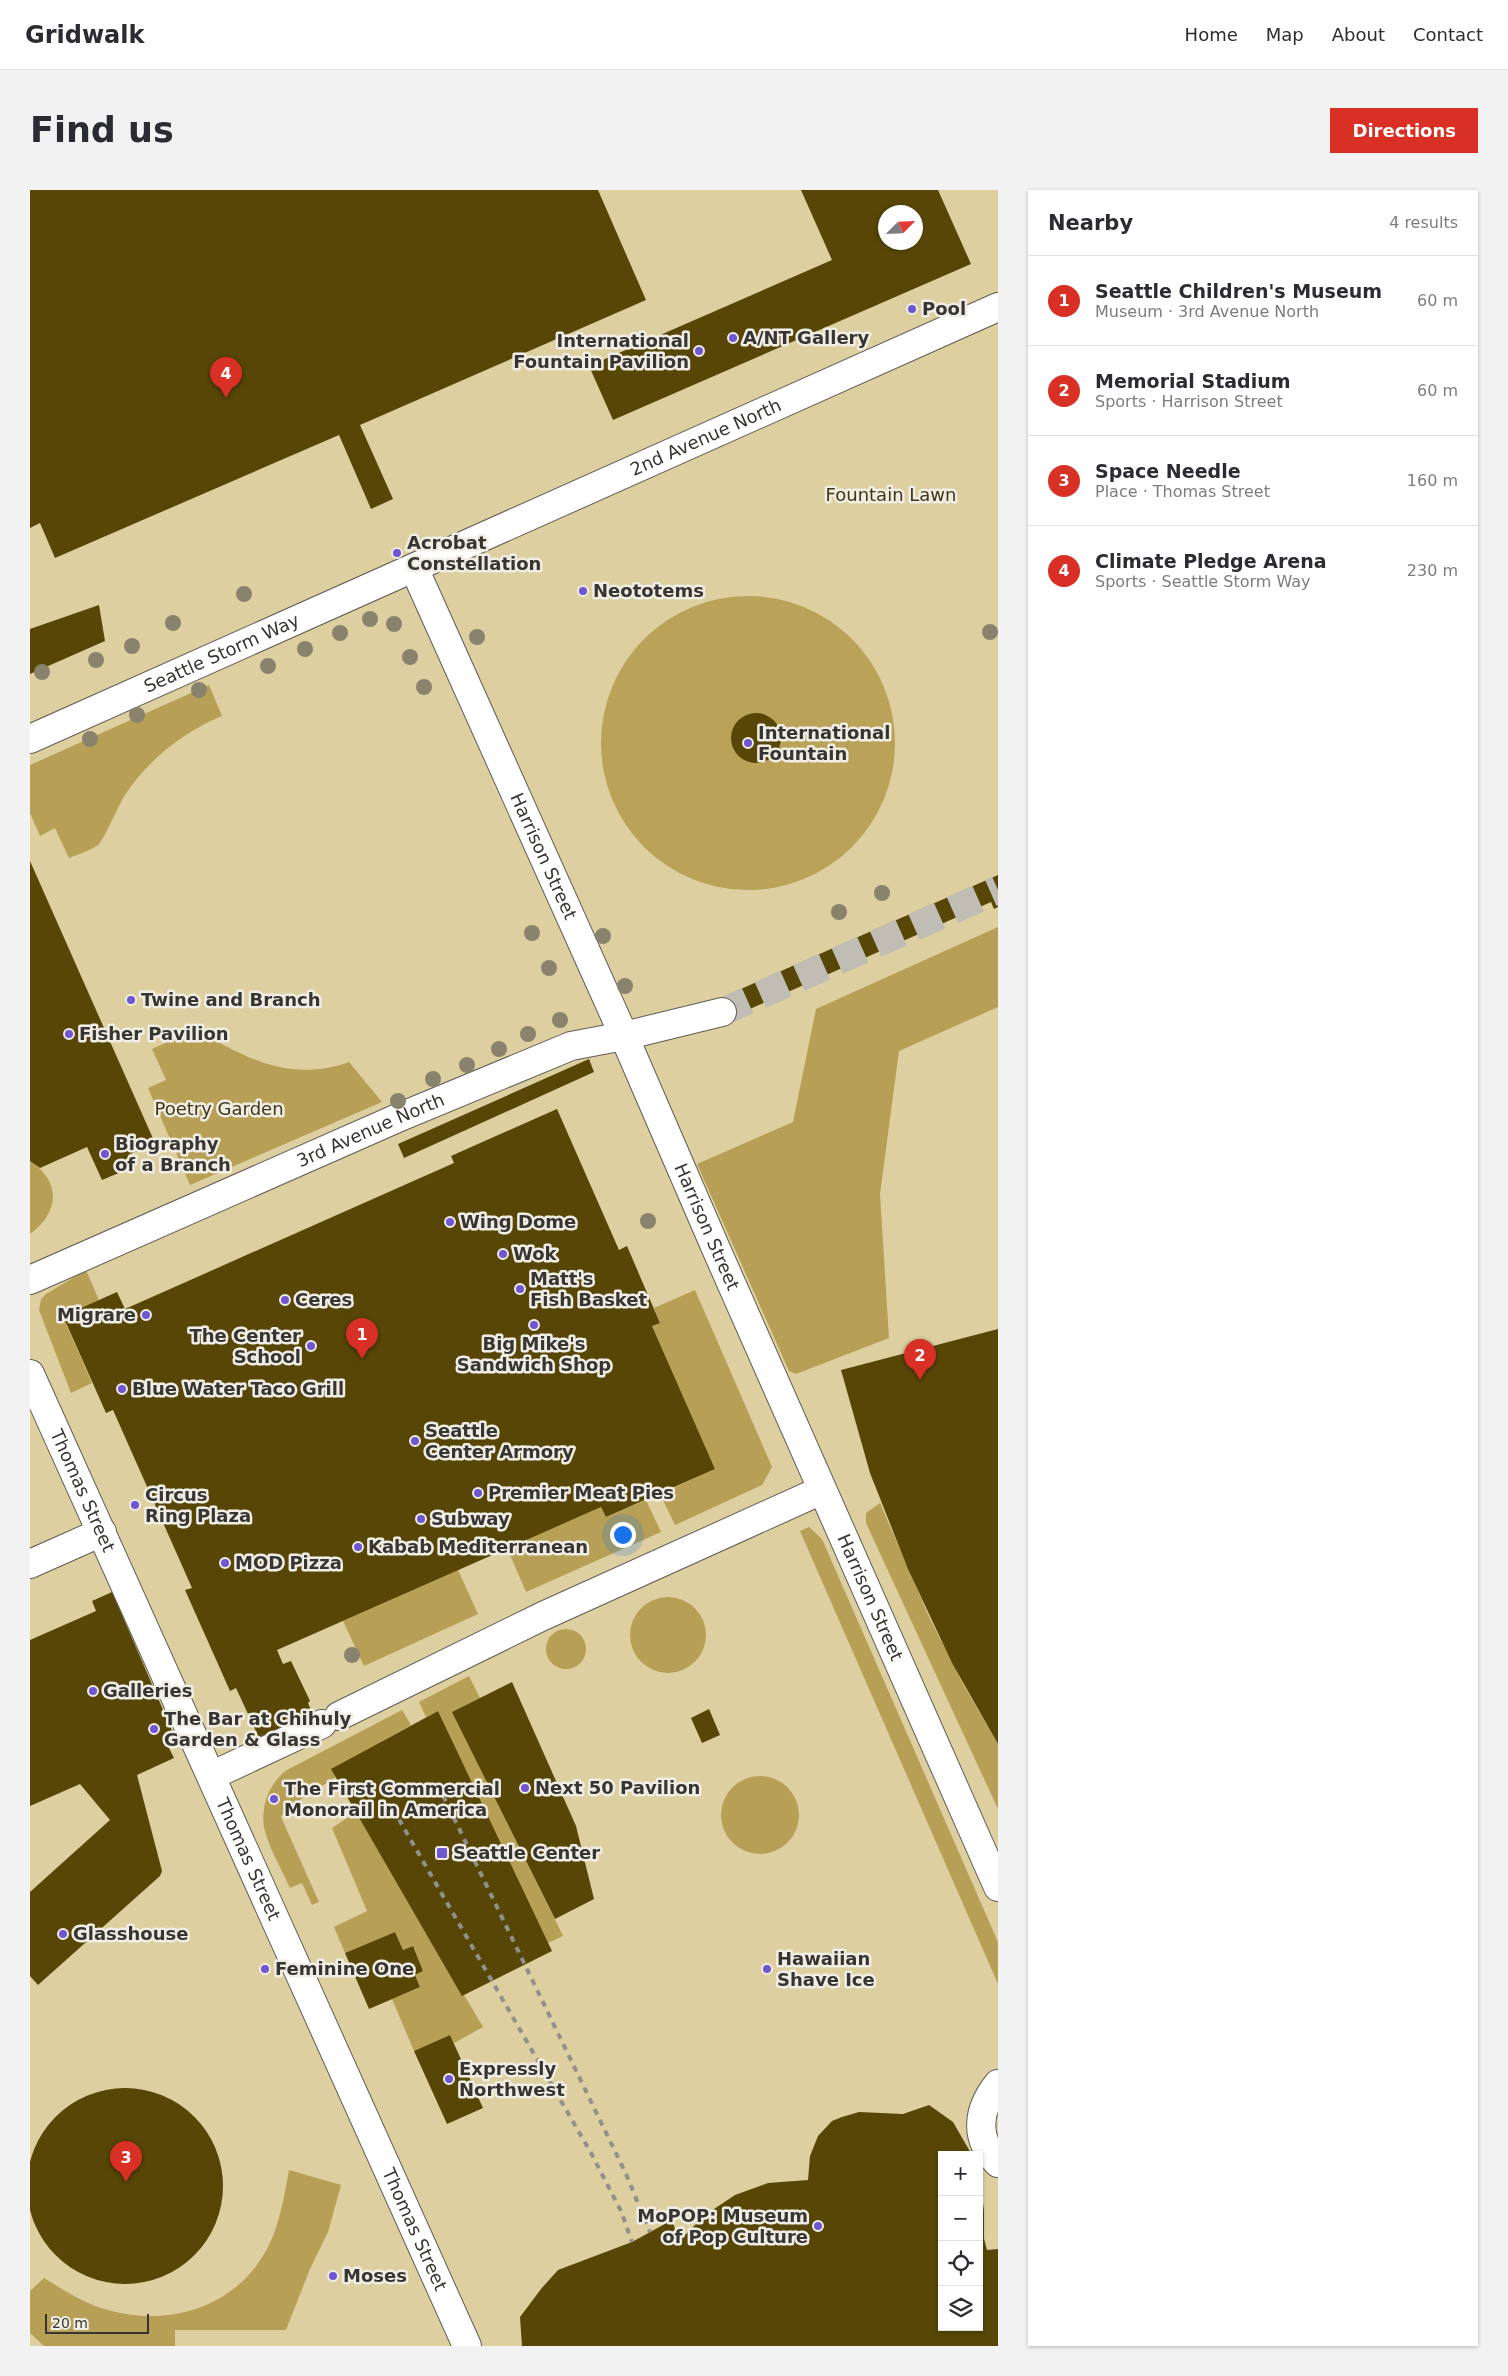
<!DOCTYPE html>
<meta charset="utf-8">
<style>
:root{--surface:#fff;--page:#f2f2f3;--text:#2b2b33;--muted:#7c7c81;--line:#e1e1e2;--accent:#d93025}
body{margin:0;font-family:"DejaVu Sans",sans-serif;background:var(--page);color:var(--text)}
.controls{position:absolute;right:15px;bottom:15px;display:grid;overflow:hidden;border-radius:0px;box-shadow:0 1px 4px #0004}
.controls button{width:45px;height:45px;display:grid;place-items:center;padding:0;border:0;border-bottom:1px solid var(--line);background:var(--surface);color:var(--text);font:25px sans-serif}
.compass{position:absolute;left:848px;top:15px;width:45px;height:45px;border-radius:50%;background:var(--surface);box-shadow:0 1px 4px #0004;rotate:66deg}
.scale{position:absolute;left:15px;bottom:12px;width:104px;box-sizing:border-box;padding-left:5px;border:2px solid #363531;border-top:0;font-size:14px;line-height:18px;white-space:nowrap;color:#363531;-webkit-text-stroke:4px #f0ede4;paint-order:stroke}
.you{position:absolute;left:592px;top:1344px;width:18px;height:18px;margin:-12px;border:4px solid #fff;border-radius:50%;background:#1a73e8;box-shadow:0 0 0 8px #1a73e833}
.badge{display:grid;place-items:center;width:32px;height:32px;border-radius:50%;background:var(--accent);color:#fff;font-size:16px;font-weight:700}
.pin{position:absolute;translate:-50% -41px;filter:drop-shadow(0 1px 2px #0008)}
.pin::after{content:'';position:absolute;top:26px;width:18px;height:15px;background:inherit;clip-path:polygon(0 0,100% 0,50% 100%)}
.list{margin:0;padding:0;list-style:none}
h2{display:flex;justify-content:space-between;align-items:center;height:65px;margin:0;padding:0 20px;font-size:21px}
h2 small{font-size:16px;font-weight:400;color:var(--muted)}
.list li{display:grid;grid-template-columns:32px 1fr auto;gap:15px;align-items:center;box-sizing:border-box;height:90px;padding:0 20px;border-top:1px solid var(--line)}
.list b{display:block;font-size:19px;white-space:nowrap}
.list p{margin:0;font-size:16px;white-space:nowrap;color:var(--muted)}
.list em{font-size:16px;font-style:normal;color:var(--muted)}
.icon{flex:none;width:28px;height:28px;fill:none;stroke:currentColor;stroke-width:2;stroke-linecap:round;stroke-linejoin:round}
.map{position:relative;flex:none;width:968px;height:2156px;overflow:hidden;border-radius:0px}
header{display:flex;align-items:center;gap:30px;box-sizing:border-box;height:70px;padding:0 25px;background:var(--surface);border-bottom:1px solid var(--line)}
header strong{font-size:24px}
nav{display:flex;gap:28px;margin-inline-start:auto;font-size:18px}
.intro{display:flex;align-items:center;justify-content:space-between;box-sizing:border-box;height:120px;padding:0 30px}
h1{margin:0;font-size:35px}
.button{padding:12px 22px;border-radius:0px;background:var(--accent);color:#fff;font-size:18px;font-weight:700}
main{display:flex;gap:30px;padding:0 30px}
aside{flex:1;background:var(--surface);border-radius:0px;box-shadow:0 1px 4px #0004}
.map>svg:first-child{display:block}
.green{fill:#decfa0;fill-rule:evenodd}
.forest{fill:#b79f55}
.water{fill:#baa258}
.building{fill:#574606;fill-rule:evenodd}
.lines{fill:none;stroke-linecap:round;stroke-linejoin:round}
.minor-tunnel{stroke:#c0bdb5;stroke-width:28;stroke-dasharray:28 14;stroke-linecap:butt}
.minor-casing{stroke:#5f5d55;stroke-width:30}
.minor{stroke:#fff;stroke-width:28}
.rail{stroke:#92908a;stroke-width:4;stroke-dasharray:6 6;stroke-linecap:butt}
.tree{fill:#89826c}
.poi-dot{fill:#6e57d0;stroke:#f0ede4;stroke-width:2}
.labels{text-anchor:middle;stroke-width:5;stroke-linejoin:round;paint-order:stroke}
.poi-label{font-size:18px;font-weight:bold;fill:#363531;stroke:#f0ede4;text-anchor:start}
.street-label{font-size:18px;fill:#363531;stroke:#f0ede4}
.park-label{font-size:18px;fill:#413615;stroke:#f0ede4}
</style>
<header>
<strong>Gridwalk</strong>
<nav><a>Home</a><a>Map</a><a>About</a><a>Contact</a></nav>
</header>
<div class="intro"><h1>Find us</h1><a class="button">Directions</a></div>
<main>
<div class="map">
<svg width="968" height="2156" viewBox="0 0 968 2156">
<rect width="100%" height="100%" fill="#e2dfd6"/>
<path class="green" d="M0,0H968V2156H0ZM856,22H886V52H856ZM912,1965H949V2137H912Z"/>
<path class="forest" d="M179,495L192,526C153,542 118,570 95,605C89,614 73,652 68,655C59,661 49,664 39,668L25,638L10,646L0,623V575Z
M968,737V817L869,861L850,1004L859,1148L766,1184L759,1181L667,974L763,932L786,819Z
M166,839C214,868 261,893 319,872L352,912L160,995L118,898L136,890L122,859Z
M0,971C32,992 29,1023 0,1044Z
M56,1080L69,1110L33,1127L62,1193L41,1203L9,1120L11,1109L16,1104Z
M665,1100L742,1277L732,1295L645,1335L630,1304L685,1279L622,1136L630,1132L624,1118Z
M616,1310L631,1342L496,1402L477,1358L571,1317L576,1327Z
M850,1313L900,1429L933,1494L968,1554V1619L836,1333V1323Z
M779,1337L792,1349L968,1752V1794L770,1341Z
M428,1380L448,1424L334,1476L313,1431Z
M600 1445a38 38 0 1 1 76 0a38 38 0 1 1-76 0Z
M516 1459a20 20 0 1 1 40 0a20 20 0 1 1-40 0Z
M439,1486L450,1508L423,1522L533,1746L518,1753L408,1521L396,1527L389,1512Z
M372,1520L381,1535L302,1579L306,1587L257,1618L251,1627L289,1712L282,1715L272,1693L260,1698C252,1680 240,1660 235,1641C229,1620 239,1592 257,1580Z
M691 1625a39 39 0 1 1 78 0a39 39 0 1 1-78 0Z
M326,1622L453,1837L424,1853L420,1845L384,1861L362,1809L390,1797L385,1785L393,1781L383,1756L373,1760L365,1742L315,1763L304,1737L337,1721L302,1638Z
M259,1980L311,1995L298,2042L280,2079L256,2140H145V2156H14L0,2143V2101L14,2088C35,2101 55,2114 78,2120C145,2139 216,2113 243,2046C251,2025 255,2003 259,1980Z"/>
<path class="water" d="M571 553a147 147 0 1 1 294 0a147 147 0 1 1-294 0Z"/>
<path class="building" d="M0,0H568L616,110L330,235L363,309L341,319L309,245L25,368L10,333L0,338Z
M771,0H908L941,74L583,230L559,176L802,70ZM856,22H886V52H856Z
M69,415L75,451L0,484V439Z
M701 548a25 25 0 1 1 50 0a25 25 0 1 1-50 0Z
M0,671L125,953L98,965L103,977L72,990L57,957L10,978L0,971Z
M968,685V717L964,719L961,712L695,830L686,810Z
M559,869L564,882L374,968L368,954Z
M527,919L589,1060L597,1056L630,1133L622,1136L685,1279L576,1327L571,1317L247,1460L253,1474L261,1471L280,1511L278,1513L284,1527L230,1550L206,1498L200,1501L155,1400L162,1398L83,1220L76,1223L33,1126L87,1102L95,1119L424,973L421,966Z
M968,1139V1554L922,1473L878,1379L840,1283L811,1180Z
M82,1402L147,1552L138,1556L144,1568L107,1585L132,1681L130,1686L8,1795L0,1786V1702L80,1630L50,1594L0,1616V1450L66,1421L62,1411Z
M482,1492L546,1636L564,1709L525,1729L422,1522Z
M679,1519L690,1545L672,1553L661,1528Z
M408,1521L522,1761L432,1806L301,1579Z
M365,1742L373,1760L383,1756L393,1781L385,1785L390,1797L339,1819L315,1763Z
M420,1845L453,1918L417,1934L384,1861Z
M-3 1996a98 98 0 1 1 196 0a98 98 0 1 1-196 0Z
M899,1915L923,1932L942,1965H912V2137H949L950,1989L954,2021V2049L957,2060L968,2059V2156H492L490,2127L511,2099L528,2080L602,2052L642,2030L649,2051L675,2025L705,2005L738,1993L778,1990L780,1966L788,1946L802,1931L812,1927L829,1922L873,1924Z"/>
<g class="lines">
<path class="minor-tunnel" d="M692,822L968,700"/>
<defs>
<g id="minor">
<path id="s1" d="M384,378L594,846L687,1061L968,1697"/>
<path id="s2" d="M0,549L968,117"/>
<path id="s3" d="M0,1090L370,927L541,856L594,846L692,822"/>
<path id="s4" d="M0,1184L437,2156"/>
<path d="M0,1374L72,1342"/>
<path d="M309,1526L513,1426L792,1300"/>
<path d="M181,1586L292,1534"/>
<path d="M968,1894C947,1920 944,1948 968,1973"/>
</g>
</defs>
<use href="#minor" class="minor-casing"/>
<use href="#minor" class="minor"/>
<path class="rail" d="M408,1595L596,1984L620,2042
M363,1619L561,1963L591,2021L602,2052"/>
</g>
<g class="tree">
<circle cx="214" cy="404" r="8"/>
<circle cx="340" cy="429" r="8"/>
<circle cx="143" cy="433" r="8"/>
<circle cx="364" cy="434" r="8"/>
<circle cx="960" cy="442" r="8"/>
<circle cx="310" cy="443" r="8"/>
<circle cx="447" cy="447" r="8"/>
<circle cx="102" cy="456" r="8"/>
<circle cx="275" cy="459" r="8"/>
<circle cx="380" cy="467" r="8"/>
<circle cx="66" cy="470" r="8"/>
<circle cx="238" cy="476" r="8"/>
<circle cx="12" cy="482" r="8"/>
<circle cx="394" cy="497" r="8"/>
<circle cx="169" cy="500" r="8"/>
<circle cx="107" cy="525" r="8"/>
<circle cx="60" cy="549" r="8"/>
<circle cx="852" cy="703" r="8"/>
<circle cx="809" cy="722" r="8"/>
<circle cx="502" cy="743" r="8"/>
<circle cx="573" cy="746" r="8"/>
<circle cx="519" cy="778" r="8"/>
<circle cx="595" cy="796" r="8"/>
<circle cx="530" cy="830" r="8"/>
<circle cx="498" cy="844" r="8"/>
<circle cx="469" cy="859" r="8"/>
<circle cx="437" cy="875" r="8"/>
<circle cx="403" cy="889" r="8"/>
<circle cx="368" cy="911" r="8"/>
<circle cx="618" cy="1031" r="8"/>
<circle cx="322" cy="1465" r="8"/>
</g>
<g class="poi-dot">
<circle cx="882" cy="119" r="5"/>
<circle cx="703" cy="148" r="5"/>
<circle cx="669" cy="161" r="5"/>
<circle cx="367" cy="363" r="5"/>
<circle cx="553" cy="401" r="5"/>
<circle cx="718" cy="553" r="5"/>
<circle cx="101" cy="810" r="5"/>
<circle cx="39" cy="844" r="5"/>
<circle cx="75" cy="964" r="5"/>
<circle cx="420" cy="1032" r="5"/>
<circle cx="473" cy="1064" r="5"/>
<circle cx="490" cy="1099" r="5"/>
<circle cx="255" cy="1110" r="5"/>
<circle cx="116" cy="1125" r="5"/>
<circle cx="504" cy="1135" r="5"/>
<circle cx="281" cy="1156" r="5"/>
<circle cx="92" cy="1199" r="5"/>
<circle cx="385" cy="1251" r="5"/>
<circle cx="448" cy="1303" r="5"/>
<circle cx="105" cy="1315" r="5"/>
<circle cx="391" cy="1329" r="5"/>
<circle cx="328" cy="1357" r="5"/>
<circle cx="195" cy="1373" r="5"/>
<circle cx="63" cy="1501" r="5"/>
<circle cx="124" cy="1539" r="5"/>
<circle cx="495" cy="1598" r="5"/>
<circle cx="244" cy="1609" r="5"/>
<rect x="406" y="1657" width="12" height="12" rx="2.5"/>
<circle cx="33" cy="1744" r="5"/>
<circle cx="235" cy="1779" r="5"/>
<circle cx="737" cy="1779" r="5"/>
<circle cx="419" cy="1889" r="5"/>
<circle cx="788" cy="2036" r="5"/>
<circle cx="303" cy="2086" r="5"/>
</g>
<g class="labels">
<g class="poi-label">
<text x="892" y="125">Pool</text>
<text x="713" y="154">A/NT Gallery</text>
<text x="659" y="157" text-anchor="end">International<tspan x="659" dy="21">Fountain Pavilion</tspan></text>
<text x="377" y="359">Acrobat<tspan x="377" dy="21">Constellation</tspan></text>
<text x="563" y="407">Neototems</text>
<text x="728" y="549">International<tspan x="728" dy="21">Fountain</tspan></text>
<text x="111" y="816">Twine and Branch</text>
<text x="49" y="850">Fisher Pavilion</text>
<text x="85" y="960">Biography<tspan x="85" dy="21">of a Branch</tspan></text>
<text x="430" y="1038">Wing Dome</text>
<text x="483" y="1070">Wok</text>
<text x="500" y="1095">Matt's<tspan x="500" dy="21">Fish Basket</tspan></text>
<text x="265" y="1116">Ceres</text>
<text x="106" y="1131" text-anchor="end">Migrare</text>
<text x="271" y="1152" text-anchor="end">The Center<tspan x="271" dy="21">School</tspan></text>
<text x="504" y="1160" text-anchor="middle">Big Mike's<tspan x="504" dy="21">Sandwich Shop</tspan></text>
<text x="102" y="1205">Blue Water Taco Grill</text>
<text x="395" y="1247">Seattle<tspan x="395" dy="21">Center Armory</tspan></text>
<text x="458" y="1309">Premier Meat Pies</text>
<text x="115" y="1311">Circus<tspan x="115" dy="21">Ring Plaza</tspan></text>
<text x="401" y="1335">Subway</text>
<text x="338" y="1363">Kabab Mediterranean</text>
<text x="205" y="1379">MOD Pizza</text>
<text x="73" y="1507">Galleries</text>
<text x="134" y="1535">The Bar at Chihuly<tspan x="134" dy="21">Garden &amp; Glass</tspan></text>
<text x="505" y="1604">Next 50 Pavilion</text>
<text x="254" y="1605">The First Commercial<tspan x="254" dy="21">Monorail in America</tspan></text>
<text x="423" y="1669">Seattle Center</text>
<text x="43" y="1750">Glasshouse</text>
<text x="747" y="1775">Hawaiian<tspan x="747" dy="21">Shave Ice</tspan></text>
<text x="245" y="1785">Feminine One</text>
<text x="429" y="1885">Expressly<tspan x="429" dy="21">Northwest</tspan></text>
<text x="778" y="2032" text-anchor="end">MoPOP: Museum<tspan x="778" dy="21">of Pop Culture</tspan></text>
<text x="313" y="2092">Moses</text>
</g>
<g class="street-label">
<text dy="6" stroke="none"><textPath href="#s2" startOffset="740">2nd Avenue North</textPath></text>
<text dy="6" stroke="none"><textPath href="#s2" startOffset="210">Seattle Storm Way</textPath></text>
<text dy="6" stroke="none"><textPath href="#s1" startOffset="316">Harrison Street</textPath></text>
<text dy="6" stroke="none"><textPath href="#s3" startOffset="372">3rd Avenue North</textPath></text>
<text dy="6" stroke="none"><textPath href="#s1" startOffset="721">Harrison Street</textPath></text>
<text dy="6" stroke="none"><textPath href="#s4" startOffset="128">Thomas Street</textPath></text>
<text dy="6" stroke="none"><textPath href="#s1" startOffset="1126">Harrison Street</textPath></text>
<text dy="6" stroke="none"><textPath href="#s4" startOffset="532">Thomas Street</textPath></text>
<text dy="6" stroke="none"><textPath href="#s4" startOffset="938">Thomas Street</textPath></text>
</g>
<g class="park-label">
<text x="861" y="311">Fountain Lawn</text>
<text x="189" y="925">Poetry Garden</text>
</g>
</g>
</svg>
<div class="controls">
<button>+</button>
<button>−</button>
<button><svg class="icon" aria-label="locate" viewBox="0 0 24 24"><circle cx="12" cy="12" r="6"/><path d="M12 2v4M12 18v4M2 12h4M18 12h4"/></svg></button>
<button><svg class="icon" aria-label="layers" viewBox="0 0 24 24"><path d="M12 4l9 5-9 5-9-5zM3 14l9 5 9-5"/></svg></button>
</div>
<svg class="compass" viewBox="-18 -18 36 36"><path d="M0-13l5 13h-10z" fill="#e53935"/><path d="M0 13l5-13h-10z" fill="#7c7c81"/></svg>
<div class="scale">20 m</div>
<div class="you"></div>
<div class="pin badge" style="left:332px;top:1169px">1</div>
<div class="pin badge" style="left:890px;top:1190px">2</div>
<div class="pin badge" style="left:96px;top:1992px">3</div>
<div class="pin badge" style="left:196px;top:208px">4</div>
</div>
<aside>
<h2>Nearby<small>4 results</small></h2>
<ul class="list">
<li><span class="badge">1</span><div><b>Seattle Children's Museum</b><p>Museum · 3rd Avenue North</p></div><em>60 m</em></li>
<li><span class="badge">2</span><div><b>Memorial Stadium</b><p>Sports · Harrison Street</p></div><em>60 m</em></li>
<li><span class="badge">3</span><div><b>Space Needle</b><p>Place · Thomas Street</p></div><em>160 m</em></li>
<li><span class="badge">4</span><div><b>Climate Pledge Arena</b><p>Sports · Seattle Storm Way</p></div><em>230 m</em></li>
</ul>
</aside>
</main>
